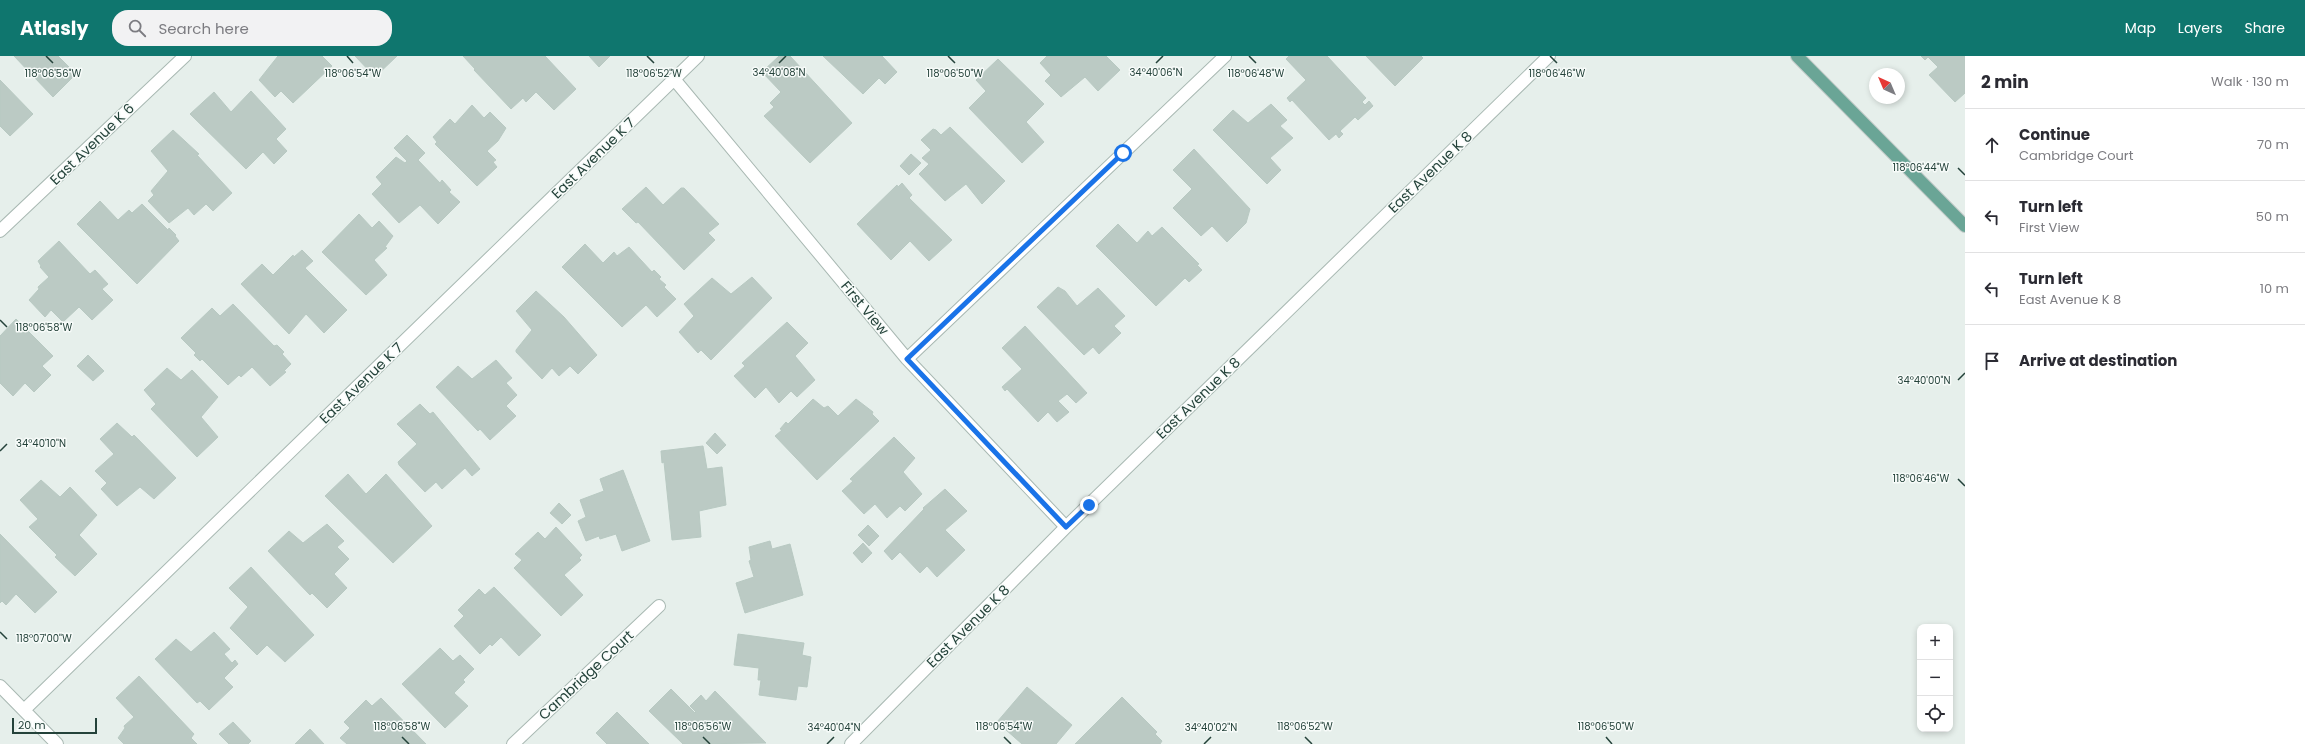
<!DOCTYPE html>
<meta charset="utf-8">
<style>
:root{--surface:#fff;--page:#f2f2f3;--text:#2b2b33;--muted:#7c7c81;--line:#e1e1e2;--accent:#0f766e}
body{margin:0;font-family:Poppins,sans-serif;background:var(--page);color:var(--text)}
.controls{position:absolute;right:12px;bottom:12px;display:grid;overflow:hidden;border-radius:8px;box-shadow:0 2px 6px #0003}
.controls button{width:36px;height:36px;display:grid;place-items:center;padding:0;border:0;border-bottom:1px solid var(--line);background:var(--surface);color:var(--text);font:20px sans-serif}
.compass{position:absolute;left:1869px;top:12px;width:36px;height:36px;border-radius:50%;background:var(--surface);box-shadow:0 2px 6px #0003;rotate:316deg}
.scale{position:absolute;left:12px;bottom:10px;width:85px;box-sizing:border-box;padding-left:4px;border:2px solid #24423a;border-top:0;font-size:11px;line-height:14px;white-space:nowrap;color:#24423a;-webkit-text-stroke:3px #f7fbf9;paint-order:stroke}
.stop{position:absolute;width:12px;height:12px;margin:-9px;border:3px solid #1a73e8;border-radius:50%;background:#fff}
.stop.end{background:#1a73e8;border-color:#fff;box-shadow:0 1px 4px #0008}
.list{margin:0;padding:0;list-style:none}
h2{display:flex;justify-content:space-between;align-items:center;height:52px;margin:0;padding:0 16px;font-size:17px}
h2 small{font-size:13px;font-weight:400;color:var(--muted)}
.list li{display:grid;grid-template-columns:26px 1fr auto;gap:12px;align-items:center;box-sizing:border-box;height:72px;padding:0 16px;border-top:1px solid var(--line)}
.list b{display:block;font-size:15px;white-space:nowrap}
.list p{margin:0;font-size:13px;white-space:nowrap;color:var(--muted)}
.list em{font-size:13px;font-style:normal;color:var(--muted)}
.icon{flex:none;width:22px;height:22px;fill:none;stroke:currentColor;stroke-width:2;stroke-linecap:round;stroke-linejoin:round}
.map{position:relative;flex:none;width:1965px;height:688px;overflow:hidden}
header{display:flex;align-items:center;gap:24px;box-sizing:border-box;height:56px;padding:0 20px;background:var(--accent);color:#fff}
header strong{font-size:19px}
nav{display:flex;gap:22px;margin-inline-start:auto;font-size:14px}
.search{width:280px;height:36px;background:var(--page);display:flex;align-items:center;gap:10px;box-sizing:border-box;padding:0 14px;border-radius:16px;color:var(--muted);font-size:15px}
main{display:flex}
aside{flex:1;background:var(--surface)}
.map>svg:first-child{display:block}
.building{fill:#bbcac4;stroke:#b8c9c2}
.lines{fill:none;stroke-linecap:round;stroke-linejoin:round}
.minor-casing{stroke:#a8b8b2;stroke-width:14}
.major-casing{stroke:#c2cac8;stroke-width:14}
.minor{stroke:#fff;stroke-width:12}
.major{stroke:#6aa596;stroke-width:12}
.route{stroke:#1a73e8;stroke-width:5}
.ticks{fill:none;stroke:#24423a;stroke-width:1.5}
.labels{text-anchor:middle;stroke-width:3;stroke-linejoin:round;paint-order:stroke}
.street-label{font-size:14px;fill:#24423a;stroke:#f7fbf9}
.ticks-label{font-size:10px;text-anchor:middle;fill:#24423a;stroke:#f7fbf9;stroke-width:3;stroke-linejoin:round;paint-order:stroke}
</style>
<header>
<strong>Atlasly</strong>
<div class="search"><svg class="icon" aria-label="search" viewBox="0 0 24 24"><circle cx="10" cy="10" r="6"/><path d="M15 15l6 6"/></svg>Search here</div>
<nav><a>Map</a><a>Layers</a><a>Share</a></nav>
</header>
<main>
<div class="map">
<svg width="1965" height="688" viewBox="0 0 1965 688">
<rect width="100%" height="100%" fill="#e6efeb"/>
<path class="building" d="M14,0H58L76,18L53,41Z
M322,0L332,10L293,47L281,35L275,41L259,24L278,0Z
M355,0H397L375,21Z
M463,0H545L576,33L554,54L536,36L526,46L523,42L511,53L474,14L475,13Z
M589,0H610L599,11Z
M779,0H790L852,67L810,107L764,60L774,51L770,47L781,36L762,16Z
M823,0H882L897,16L885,28L879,22L863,38Z
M1047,0H1106L1120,14L1098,35L1085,21L1061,41L1045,25L1051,19L1040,7Z
M1289,0H1327L1366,42L1362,46L1365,49L1369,45L1373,50L1358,64L1355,61L1340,75L1343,78L1339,82L1336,78L1329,84L1292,44L1290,46L1287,42L1306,24L1286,3Z
M1366,0H1421L1423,2L1395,30Z
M1921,0H1965V37L1955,46L1929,19L1938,11L1928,1L1925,4Z
M998,3L1044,48L1026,66L1044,86L1022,107L969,52L986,35L976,24Z
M0,24L33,58L10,80L0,70Z
M251,35L286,73L276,83L287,95L274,108L263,96L246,113L190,58L214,36L231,56Z
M1271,48L1287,64L1280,70L1293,82L1270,102L1281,114L1267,128L1213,74L1233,54L1248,67Z
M472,49L484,62L490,56L506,72L498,85L487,95L496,104L493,106L497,111L477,130L435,88L437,86L433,81L450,63L455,68Z
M950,71L1005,125L982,148L966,128L945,145L919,118L929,108L922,102L931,94L921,84L933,73L936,74L941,79Z
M173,74L199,98L197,99L232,137L213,155L206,148L194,159L188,152L169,167L148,145L154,139L151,135L168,115L151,95Z
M407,79L425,97L418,104L440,127L442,124L451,134L449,136L460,146L438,168L420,149L399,167L372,138L382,128L376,121L396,101L405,107L407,105L394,92Z
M1194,93L1250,153L1246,167L1227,186L1212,170L1201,180L1173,152L1192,133L1173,114Z
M911,98L921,107L909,119L900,110Z
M902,127L912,139L909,142L952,184L929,205L910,185L891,204L857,168L897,129L898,131Z
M646,131L663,149L681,132H684L719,168L708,177L715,184L684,214L638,166L636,167L622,153Z
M100,145L118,164L129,154L132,157L142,148L168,174L169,172L176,179L175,180L179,185L137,228L77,168Z
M359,158L372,172L379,165L393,180L385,191L387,192L374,204L387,219L366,239L322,196Z
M1118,168L1137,187L1148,175L1152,180L1162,171L1199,208L1197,209L1202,214L1189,226L1185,222L1156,250L1096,190Z
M59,185L90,218L95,214L108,228L102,233L113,244L92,264L79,251L63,266L51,254L45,261L29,244L39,233L38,231L49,221L40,211L41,210L38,205Z
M585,188L603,207L614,196L617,200L629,191L652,216L654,214L661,221L659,223L666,229L664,231L676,243L657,261L646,249L622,271L562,211Z
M302,194L313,205L305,212L347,254L324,277L306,258L289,278L241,228L262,208L273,219L293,199L294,201Z
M752,221L772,242L711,304L701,294L698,297L679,276L694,260L684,248L712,222L731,238Z
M1058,231L1065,235L1077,250L1098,232L1125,260L1114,270L1121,277L1099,298L1093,291L1084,299L1037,251Z
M536,235L564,261L597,299L578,318L570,310L559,320L552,312L542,323L516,296V294L532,274L516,255Z
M233,248L274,290L277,289L284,296L282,298L291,308L284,315L286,316L270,330L252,311L241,321L239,319L228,329L202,303L200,305L194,299L196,297L181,282L212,252L220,260Z
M16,263L53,300L42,310L51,319L34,336L25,327L13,340L0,327V280Z
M787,266L808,287L795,300L815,324L797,341L791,335L779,347L766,331L755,342L734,320L745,310L742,307Z
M1025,270L1087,337L1076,347L1067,338L1058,345L1069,356L1057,366L1048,356L1038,366L1007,333L1005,335L1002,331L1022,313L1002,292Z
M88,299L104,315L93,325L77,310Z
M496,304L512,322L506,327L517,339L506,350L516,360L490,384L480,373L478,375L436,331L458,310L472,323Z
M167,312L181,324L192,314L218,341L201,361L218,381L197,401L151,353L156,348L144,334Z
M813,343L824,352L828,350L838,360L856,343L873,356L872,358L879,365L817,424L775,380L782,374L780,373L786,366L788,368Z
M420,348L430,358L433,356L480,413L472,420L465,412L442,433L436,426L425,436L399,409L398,406L417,388L397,368Z
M117,367L132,381L134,379L176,422L154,443L140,431L117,450L101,433L107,427L95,415L114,398L100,383Z
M715,377L726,389L717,398L706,387Z
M894,381L915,402L903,416L922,438L905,455L900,450L887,462L875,448L864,458L842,435L853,425L850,423Z
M703,390L707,413L722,411L726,449L699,455L701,481L672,484L664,406L662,407L661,395Z
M623,414L650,485L622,495L616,478L600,483L599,480L586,485L578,465L586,461L580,444L604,435L600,423Z
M348,418L366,438L386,418L432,470L393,507L325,440Z
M41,424L60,441L70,431L97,459L79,479L97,498L75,520L55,501L57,499L29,471L38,463L20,444Z
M945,433L967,455L945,474L965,494L937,521L927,510L920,517L900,496L892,504L884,495L924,453L923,452Z
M559,447L571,459L562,468L550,457Z
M327,468L344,485L337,491L349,503L334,518L347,532L327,552L312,537L310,539L268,495L289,475L303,487Z
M868,469L879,480L869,490L858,479Z
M556,471L582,499L579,502L581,504L564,519L583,539L561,560L514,512L522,504L515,498L538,476L545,483Z
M0,478L57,536L35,557L16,538L6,549L2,545L0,547Z
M770,485L772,493L790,488L803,539L745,557L736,527L754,521L749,505L751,504L749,491Z
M863,487L872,497L862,507L853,497Z
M251,511L314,579L285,606L267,589L257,599L230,572L248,551L229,532Z
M494,531L541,579L519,600L501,581L492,590L490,588L480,598L454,570L464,560L458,554L479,533L485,539Z
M214,576L230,593L224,598L232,607L235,604L238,608L224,622L233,631L209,654L200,645L197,647L155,603L176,583L191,596Z
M738,578L804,587L802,599L811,601L807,631L798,630L796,644L759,639L761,624H758L759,612L734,609Z
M440,592L453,605L460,599L474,613L463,624L465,626L454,637L468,650L445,672L402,628Z
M139,620L194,678L191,682L197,688H124L118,682L125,672L124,670L134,661L116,642Z
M1027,631L1072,669L1056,688H1022L997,666Z
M671,633L695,657L696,656L690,650L701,639L706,645L715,635L766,687L683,688L649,655Z
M1122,641L1157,676L1155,678L1162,685L1160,688H1075Z
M381,642L426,688H347L340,682L350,672L344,666L366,644L372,650Z
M617,656L649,688H607L596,677Z
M233,666L251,685L248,688H229L219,678Z
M310,673L324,688H295Z"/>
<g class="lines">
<defs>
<path id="minor" d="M674,23L907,303L1066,471
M0,175L185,0
M907,303L1225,0
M0,630L57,688
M24,654L698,0
M513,688L659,550
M851,688L1066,471L1549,0"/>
<path id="major" d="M1797,0L1965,170"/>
</defs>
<use href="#minor" class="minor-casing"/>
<use href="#major" class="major-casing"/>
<use href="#minor" class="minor"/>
<use href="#major" class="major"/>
</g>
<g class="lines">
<path class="route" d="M1089,449L1066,471L907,303L1123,97"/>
</g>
<path class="ticks" d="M46,0L53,7M347,0L353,7M647,0L654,7M948,0L955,7M1249,0L1256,7M1550,0L1557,7M779,7L786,0M1156,7L1163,0M1958,112L1965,119M0,264L7,271M1958,324L1965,317M0,395L7,388M1958,423L1965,430M0,576L7,583M402,681L409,688M703,681L710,688M1004,681L1011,688M1305,681L1312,688M1606,681L1612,688M827,688L834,681M1204,688L1211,681"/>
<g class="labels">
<g class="street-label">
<text transform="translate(92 88) rotate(-44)" y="5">East Avenue K 6</text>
<text transform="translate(593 102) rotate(-44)" y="5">East Avenue K 7</text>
<text transform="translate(1430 116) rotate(-44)" y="5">East Avenue K 8</text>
<text transform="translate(865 252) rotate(50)" y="5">First View</text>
<text transform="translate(361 327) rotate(-44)" y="5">East Avenue K 7</text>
<text transform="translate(1198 342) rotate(-44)" y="5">East Avenue K 8</text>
<text transform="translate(968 570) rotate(-45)" y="5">East Avenue K 8</text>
<text transform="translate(586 619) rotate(-43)" y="5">Cambridge Court</text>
</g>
</g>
<g class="ticks-label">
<text x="779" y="20">34°40'08"N</text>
<text x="1156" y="20">34°40'06"N</text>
<text x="654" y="21">118°06'52"W</text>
<text x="955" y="21">118°06'50"W</text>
<text x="1256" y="21">118°06'48"W</text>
<text x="53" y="21">118°06'56"W</text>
<text x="353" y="21">118°06'54"W</text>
<text x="1557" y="21">118°06'46"W</text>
<text x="1921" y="115">118°06'44"W</text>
<text x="44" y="275">118°06'58"W</text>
<text x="1924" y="328">34°40'00"N</text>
<text x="41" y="391">34°40'10"N</text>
<text x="1921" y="426">118°06'46"W</text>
<text x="44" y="586">118°07'00"W</text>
<text x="402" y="674">118°06'58"W</text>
<text x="703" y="674">118°06'56"W</text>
<text x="1004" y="674">118°06'54"W</text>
<text x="1305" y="674">118°06'52"W</text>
<text x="1606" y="674">118°06'50"W</text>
<text x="834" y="675">34°40'04"N</text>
<text x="1211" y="675">34°40'02"N</text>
</g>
</svg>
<div class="controls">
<button>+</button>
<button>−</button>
<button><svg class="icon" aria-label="locate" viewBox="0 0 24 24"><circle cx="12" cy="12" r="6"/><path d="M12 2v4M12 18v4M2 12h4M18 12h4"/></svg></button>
</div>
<svg class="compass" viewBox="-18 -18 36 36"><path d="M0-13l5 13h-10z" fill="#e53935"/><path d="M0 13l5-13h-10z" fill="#7c7c81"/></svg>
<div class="scale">20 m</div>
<div class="stop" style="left:1123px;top:97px"></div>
<div class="stop end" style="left:1089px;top:449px"></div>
</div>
<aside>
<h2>2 min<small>Walk · 130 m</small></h2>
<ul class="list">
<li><svg class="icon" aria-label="ahead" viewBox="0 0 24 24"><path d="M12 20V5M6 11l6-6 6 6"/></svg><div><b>Continue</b><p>Cambridge Court</p></div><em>70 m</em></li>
<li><svg class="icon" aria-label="left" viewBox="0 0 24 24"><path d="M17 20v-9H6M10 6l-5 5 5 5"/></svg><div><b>Turn left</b><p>First View</p></div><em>50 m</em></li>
<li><svg class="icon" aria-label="left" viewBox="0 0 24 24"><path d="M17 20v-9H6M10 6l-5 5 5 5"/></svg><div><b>Turn left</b><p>East Avenue K 8</p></div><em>10 m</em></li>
<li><svg class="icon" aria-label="arrive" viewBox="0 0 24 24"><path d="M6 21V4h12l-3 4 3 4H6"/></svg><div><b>Arrive at destination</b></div></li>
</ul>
</aside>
</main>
